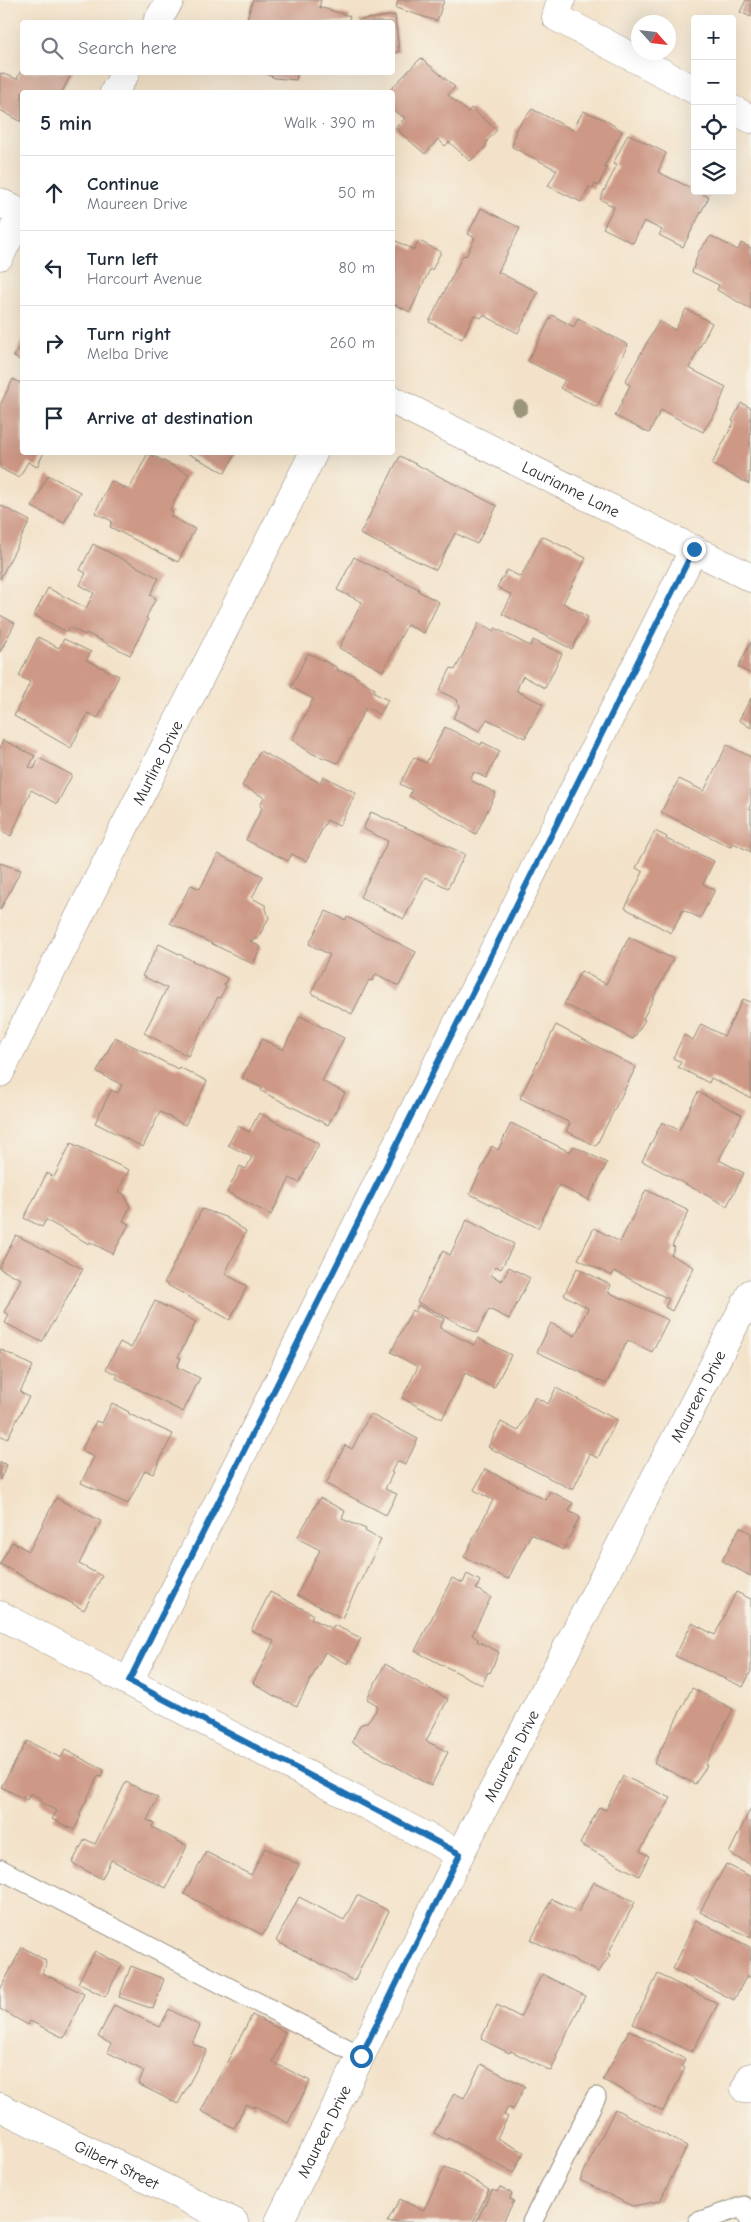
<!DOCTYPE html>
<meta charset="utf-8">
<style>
:root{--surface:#fff;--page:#f6f6f7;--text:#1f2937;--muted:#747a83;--line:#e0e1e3}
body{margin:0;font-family:"Comic Neue",sans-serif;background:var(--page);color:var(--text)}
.controls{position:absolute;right:15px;top:15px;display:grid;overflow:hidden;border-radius:5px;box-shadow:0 5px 20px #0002}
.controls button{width:45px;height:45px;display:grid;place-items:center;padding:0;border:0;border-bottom:1px solid var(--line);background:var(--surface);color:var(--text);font:25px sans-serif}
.compass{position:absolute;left:631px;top:15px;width:45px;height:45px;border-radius:50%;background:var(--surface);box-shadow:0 5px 20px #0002;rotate:117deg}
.stop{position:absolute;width:15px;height:15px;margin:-11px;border:4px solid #1f6fb2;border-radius:50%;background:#fff}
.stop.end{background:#1f6fb2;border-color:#fff;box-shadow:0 1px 5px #0008}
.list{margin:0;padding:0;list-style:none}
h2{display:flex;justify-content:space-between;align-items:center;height:65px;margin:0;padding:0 20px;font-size:21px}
h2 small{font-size:16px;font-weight:400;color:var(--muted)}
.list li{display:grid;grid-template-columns:32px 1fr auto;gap:15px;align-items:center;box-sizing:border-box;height:75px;padding:0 20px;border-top:1px solid var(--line)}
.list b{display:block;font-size:19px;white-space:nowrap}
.list p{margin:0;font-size:16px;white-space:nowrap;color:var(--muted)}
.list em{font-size:16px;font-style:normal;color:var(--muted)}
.icon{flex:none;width:28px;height:28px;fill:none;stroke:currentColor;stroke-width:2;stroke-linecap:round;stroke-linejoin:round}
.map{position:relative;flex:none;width:751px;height:2222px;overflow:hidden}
.search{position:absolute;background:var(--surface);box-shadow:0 5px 20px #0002;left:20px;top:20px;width:375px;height:55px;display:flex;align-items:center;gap:12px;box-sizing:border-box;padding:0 18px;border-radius:5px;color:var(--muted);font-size:19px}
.panel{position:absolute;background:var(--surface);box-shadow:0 5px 20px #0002;left:20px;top:90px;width:375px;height:365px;border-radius:5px}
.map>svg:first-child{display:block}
.building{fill:#cd9885}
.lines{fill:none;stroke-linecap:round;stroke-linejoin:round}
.service-casing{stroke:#8f867a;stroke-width:21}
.minor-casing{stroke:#8f867a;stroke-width:29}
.tertiary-casing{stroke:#8f867a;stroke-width:29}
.service{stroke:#fff;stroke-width:19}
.minor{stroke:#fff;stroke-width:28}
.tertiary{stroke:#fff;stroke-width:28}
.tree{fill:#9a957b}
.route{stroke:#1f6fb2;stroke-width:6}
.labels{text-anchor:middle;stroke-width:4;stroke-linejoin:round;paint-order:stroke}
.street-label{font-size:16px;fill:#2b2b2b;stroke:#f7f3e8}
</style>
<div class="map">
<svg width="751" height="2222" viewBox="0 0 751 2222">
<rect width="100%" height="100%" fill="#f7f3e8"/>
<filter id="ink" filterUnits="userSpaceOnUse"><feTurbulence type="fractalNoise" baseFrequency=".02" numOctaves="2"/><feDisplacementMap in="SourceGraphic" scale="10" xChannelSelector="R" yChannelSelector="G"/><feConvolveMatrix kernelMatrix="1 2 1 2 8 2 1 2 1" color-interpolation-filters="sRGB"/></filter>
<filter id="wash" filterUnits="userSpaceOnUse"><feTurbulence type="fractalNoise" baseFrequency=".0096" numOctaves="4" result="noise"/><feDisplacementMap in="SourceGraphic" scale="20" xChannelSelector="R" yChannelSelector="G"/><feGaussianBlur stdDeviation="1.12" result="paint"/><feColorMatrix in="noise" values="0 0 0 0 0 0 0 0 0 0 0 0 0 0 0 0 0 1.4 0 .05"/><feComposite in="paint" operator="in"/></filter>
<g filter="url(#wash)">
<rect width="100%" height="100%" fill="#f3e2c9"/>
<g id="blocks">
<path class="building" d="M253,0H321L319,7L350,16L348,22H261L247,18Z
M398,0H444L437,21L396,8Z
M746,0H751V17L740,12Z
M395,15L399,52L392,53V22H359V20Z
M421,58L455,87L448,95L468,112L471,108L497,130L487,141L486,147L470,161L449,142L445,146L438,139L425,154L395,128L405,118L393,110L392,92H388Z
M22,68V72H72L62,92H22V122L0,110V73L17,79Z
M261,72H298L296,80L275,78Z
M532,109L573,130L583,111L604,119L622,131L604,167L607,168L598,186L595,184L593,189L589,187L581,202L548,186L557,170L512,147L516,129Z
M628,134L666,153L658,172L709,197L683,247L659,235L662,230L644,221L633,243L603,228L614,207L600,199L617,165L613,164Z
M481,208L520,228L498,272L538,292L518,333L483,315L481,318L474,315L462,339L429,322L463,255L466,256L475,238L468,234Z
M711,236L738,250L741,243L751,248V309L717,290L719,285L692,272L699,251Z
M392,239L414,250L419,241L441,252L432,270L430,269L410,312L392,303Z
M686,309L712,323L689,368L726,387L717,410L703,432L661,410L649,433L615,416L630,385L625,382L659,321L675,330Z
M552,315L574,327L578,318L628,345L597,407L560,388L565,380L528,361Z
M22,340V361L14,357Z
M13,379L22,384V452H44L37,467L28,462L19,478L0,468V405Z
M741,403L751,408L749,484L712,464L734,422L732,421Z
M185,452H236L225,473Z
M148,453L189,474L170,510L173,512L170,516L195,529L178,562L110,527L112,521L95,513L111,481L129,490Z
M400,456L497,506L477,544L455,533L436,570L360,534Z
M48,475L80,492L64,523L32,507Z
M0,505L30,521L0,579Z
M542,536L586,558L563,603L588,617L572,649L502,614L512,595L497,587L507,570L521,577Z
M93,544L159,578L150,595L156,598L146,618L148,620L130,655L86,633L85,635L69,627L67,632L34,615L48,588L86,608L94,593L80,585L86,573L80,570Z
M354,557L419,589L418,591L439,602L424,633L407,625L383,671L339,648L362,602L337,590Z
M0,615L15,623L0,652Z
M479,623L494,631L495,628L530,646L533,640L562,654L545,688L523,676L519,684L517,691L543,704L525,738L487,719L480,731L453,718L460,705L457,703L458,700L439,691L451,668L455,670Z
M38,637L59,648L64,639L91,652L86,660L119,676L98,718L88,713L71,748L14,716L30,682L19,676Z
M751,642V674L738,667Z
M308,653L338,668L337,670L353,675L375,689L374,693L388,700L380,715L366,707L338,763L313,754L292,740L313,699L291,687Z
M751,698V728L739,720Z
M445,727L481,745L482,742L500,751L486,778L474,772L470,780L496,793L476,834L409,796L412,790L400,784L414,757L426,763Z
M3,740L35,756L29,767L34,769L39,758L72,775L57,804L31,790L11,836L0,830V747Z
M727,745L751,757V804L749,808L751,809V852L733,843L730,847L661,812L679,779L704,791Z
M260,751L320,783L323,776L356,793L339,826L327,820L306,861L292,854L288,861L246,840L262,808L260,806L264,797L242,786Z
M371,812L465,854L448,888L425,877L404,919L360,897L388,841L363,829Z
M655,831L667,837L666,839L714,861L703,884L715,890L700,918L683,910L671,933L625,908L643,872L636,868Z
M218,854L263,876L252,898L265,905L269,918L258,938L250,941L261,947L253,964L170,923L191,885L200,889Z
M0,863L21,870L0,910Z
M326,911L346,920L347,917L416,952L399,986L376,974L372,981L369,980L352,1014L311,993L330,955L309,944Z
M629,937L673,959L643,1019L645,1020L633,1039L564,1004L581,971L606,984Z
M159,944L227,978L224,985L226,986L220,998L218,997L188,1056L144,1033L167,988L142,976Z
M743,999L751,1002V1098L711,1078L709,1083L678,1067L681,1062L673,1058L684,1035L693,1040L701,1024L724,1036Z
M300,1016L344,1038L322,1081L345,1093L328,1125L261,1091L262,1088L242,1078L262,1039L283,1050Z
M556,1025L636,1067L596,1146L566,1131L570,1123L520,1098Z
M115,1037L178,1069L179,1067L207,1081L185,1125L160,1112L143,1147L95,1123L111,1090L118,1093L122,1085L97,1072Z
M698,1092L742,1115L719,1160L744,1173L727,1206L642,1161L662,1122L679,1130Z
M259,1113L319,1144L299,1183L290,1178L271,1215L227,1192L240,1166L246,1169L252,1157L228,1145L238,1126L249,1132Z
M511,1123L570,1152L574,1146L607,1163L588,1200L559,1185L538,1228L470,1194L492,1146L498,1150Z
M71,1143L129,1170L118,1191L124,1194L130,1207L123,1221L129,1224L113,1254L90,1242L89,1244L46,1220L42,1227L24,1218L47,1173L54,1177Z
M646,1190L689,1211L672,1246L675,1247L671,1255L694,1267L672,1311L665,1307L669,1299L614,1271L612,1276L578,1259L594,1228L620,1242Z
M202,1209L225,1217L246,1231L225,1274L247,1286L230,1320L164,1283Z
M467,1220L514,1244L501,1269L496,1266L491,1275L502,1281L509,1267L530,1278L509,1319L489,1309L477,1333L417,1302L443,1251L450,1255Z
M16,1235L83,1269L42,1342L5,1323L9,1315L4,1312L21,1279L0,1269V1266Z
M577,1268L611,1285L608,1292L668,1320L652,1352L628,1340L606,1384L537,1352L551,1323L575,1336L588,1308L564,1295Z
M155,1301L196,1322L178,1357L181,1358L177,1367L200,1378L183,1412L116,1378L118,1375L106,1369L120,1342L131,1348Z
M418,1305L444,1319L440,1328L474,1345L478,1338L511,1355L494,1388L465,1373L442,1419L402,1398L418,1367L391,1352L412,1310L415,1312Z
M0,1349L33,1366L20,1392L29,1397L7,1439L0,1435Z
M556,1388L617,1420L598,1458L590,1454L573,1490L488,1447L501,1422L518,1431L535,1397L548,1404Z
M112,1403L129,1412V1414L173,1434L153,1474L145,1470L128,1504L81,1483L94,1457L81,1451L96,1421L102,1423Z
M370,1414L418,1439L405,1465L397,1461L391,1472L393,1473L385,1489L397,1494L386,1515L326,1484L345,1445L352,1449Z
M0,1462L7,1465L0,1480Z
M485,1469L546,1500L550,1491L573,1503L569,1511L580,1517L563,1550L531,1534L508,1579L464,1557L493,1500L474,1490Z
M56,1498L101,1521L79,1564L102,1576L84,1610L0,1564L12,1542L29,1551Z
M320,1498L345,1511L342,1519L366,1529L365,1531L381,1540L342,1618L297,1595L320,1550L297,1538Z
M740,1527L751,1533V1576L722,1561Z
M467,1574L480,1581L476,1589L491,1597L472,1635L478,1639L477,1641L499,1652L490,1673L488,1672L482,1685L415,1651L452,1578L463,1583Z
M270,1592L313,1614L311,1618L332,1629L334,1625L361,1638L348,1664L325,1652L297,1706L274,1696L253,1683L274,1641L251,1630Z
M736,1592L751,1599V1671L743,1687L675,1656L692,1623L715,1635Z
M385,1664L448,1699L426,1741L448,1752L431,1786L352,1742L360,1725L367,1722L375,1712L377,1705L367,1699Z
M692,1688L733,1709L705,1765L707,1766L695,1784L654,1763Z
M27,1741L61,1758L65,1750L104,1770L101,1777L98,1776L79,1815L81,1816L74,1830L52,1819L57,1811L40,1802L42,1799L30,1793L27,1800L1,1787Z
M623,1776L671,1798L640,1851L649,1856L639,1876L580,1844L599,1807L606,1810Z
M126,1782L158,1798L147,1820L154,1823L152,1827L187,1846L166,1888L111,1860L102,1879L72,1863L85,1839L95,1844Z
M751,1808V1865L729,1853Z
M265,1848L299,1865L263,1935L184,1894L206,1852L251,1875Z
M726,1864L751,1877V1938L700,1912Z
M594,1882L635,1902L608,1954L610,1955L599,1972L531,1940L552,1899L578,1912Z
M357,1895L389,1911L354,1981L276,1941L299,1897L344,1920Z
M696,1920L750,1947L751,1978L747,1975L734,2000L673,1969Z
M22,1947L45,1960L46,1965L42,1973L84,1994L64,2038L30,2021L28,2025L0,2009V1990Z
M95,1951L122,1965L105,1997L78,1983Z
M131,1966L164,1979L153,2009L119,1997Z
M542,1974L585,1996L556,2056L557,2057L551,2071L511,2051L509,2053L481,2039L497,2005L520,2017Z
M658,1974L718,2004L692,2052L633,2024Z
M114,2005L160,2027L169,2009L200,2026L192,2043L207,2050L178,2104L138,2084L144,2071L107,2052L111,2044L98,2037Z
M252,2015L285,2032L273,2062L310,2081L288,2123L255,2106L254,2108L246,2104L234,2128L201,2111Z
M629,2030L685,2059L682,2066L685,2068L663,2111L603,2080Z
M481,2064L525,2086L513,2110L508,2107L504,2115L508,2117L497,2138L524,2152L513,2173L448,2138L447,2140L434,2133L454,2093L464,2098Z
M615,2109L687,2146L660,2201L632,2206L580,2180Z
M445,2167L467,2176L489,2190L473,2222H387L400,2199L423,2211Z
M500,2187L512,2193L510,2199L514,2201L503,2222H476L492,2190L497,2192Z"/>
</g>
</g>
<g filter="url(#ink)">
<use href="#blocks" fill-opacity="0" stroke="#8f867a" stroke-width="1"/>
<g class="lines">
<defs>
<path id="service" d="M0,1869L361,2056
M532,2222L596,2097
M698,2222L744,2206L750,2222"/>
<g id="minor">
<path d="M561,0L556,17L695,90"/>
<path d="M157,22L170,0"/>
<path d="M114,92L126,72"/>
<path d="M732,109L751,119"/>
<path d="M0,202L22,214"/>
<path d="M0,256L22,213"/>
<path id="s1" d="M392,400L751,578"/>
<path id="s2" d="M0,1073L314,452"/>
<path d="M0,1615L460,1854"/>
<path d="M129,1681L694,549"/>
<path d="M745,2089L751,2077"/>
<path id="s3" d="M279,2222L460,1854L751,1293"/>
</g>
<g id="tertiary">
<path id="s4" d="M0,2107L234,2222"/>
</g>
</defs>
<use href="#service" class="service-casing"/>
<use href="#minor" class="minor-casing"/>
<use href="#tertiary" class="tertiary-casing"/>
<use href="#service" class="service"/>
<use href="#minor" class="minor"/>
<use href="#tertiary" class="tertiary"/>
</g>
<circle class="tree" cx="520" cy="408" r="8"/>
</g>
<g class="lines" filter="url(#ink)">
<path class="route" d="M361,2056L460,1854L129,1681L694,549"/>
</g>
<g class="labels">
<g class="street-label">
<text dy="6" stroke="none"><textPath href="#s1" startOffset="200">Laurianne Lane</textPath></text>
<text dy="6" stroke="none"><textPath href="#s2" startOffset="348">Murline Drive</textPath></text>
<text dy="6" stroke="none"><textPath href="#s3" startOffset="926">Maureen Drive</textPath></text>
<text dy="6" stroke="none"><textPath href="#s3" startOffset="521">Maureen Drive</textPath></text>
<text dy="6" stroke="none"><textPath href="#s3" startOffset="101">Maureen Drive</textPath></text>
<text dy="6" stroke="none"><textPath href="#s4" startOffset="130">Gilbert Street</textPath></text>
</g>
</g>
</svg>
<div class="controls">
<button>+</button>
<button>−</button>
<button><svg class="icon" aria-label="locate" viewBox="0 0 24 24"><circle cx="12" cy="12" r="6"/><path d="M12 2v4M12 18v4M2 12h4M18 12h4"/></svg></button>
<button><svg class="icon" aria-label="layers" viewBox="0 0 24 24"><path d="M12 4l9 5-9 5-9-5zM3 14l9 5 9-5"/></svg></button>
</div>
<svg class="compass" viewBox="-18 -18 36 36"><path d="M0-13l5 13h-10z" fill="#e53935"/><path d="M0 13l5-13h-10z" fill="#747a83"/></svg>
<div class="stop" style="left:361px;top:2056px"></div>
<div class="stop end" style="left:694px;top:549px"></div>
<div class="search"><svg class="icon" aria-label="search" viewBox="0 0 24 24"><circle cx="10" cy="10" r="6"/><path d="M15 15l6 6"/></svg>Search here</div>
<section class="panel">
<h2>5 min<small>Walk · 390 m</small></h2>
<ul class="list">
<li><svg class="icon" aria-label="ahead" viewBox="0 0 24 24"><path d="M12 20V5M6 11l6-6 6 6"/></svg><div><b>Continue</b><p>Maureen Drive</p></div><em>50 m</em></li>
<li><svg class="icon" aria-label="left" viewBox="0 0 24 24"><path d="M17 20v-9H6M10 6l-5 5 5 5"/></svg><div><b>Turn left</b><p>Harcourt Avenue</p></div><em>80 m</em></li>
<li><svg class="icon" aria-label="right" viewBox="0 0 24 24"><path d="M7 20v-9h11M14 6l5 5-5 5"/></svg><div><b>Turn right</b><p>Melba Drive</p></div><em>260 m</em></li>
<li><svg class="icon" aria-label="arrive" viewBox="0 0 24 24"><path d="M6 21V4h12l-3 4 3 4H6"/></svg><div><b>Arrive at destination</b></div></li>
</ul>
</section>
</div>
